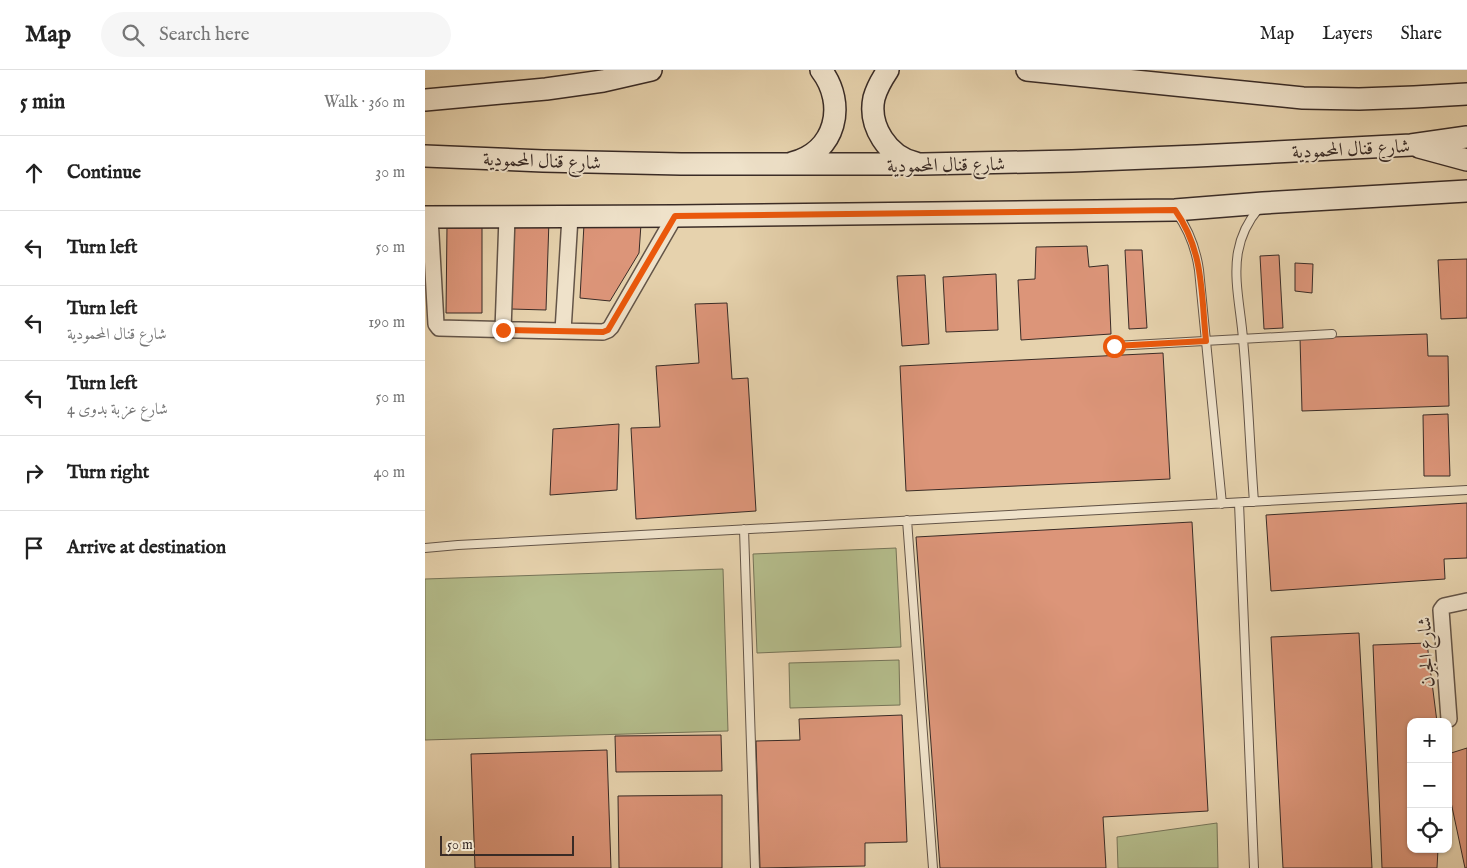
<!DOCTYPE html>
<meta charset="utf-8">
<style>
:root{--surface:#fff;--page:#f6f6f6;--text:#222;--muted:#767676;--line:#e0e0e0}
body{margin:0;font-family:"IM FELL English",Amiri,serif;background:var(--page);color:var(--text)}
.controls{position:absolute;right:15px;bottom:15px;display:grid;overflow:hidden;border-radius:10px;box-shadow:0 1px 4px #0004}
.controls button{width:45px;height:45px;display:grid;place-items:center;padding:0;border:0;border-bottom:1px solid var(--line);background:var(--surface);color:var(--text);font:25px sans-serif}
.scale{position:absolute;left:15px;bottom:12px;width:134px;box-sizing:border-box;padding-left:5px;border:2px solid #392b26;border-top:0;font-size:14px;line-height:18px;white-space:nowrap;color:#392b26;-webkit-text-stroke:4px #efe2ca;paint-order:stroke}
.stop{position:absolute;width:15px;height:15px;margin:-11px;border:4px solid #ea580c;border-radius:50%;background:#fff}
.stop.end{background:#ea580c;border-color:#fff;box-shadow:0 1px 5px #0008}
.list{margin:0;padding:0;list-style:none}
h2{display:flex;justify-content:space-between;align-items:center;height:65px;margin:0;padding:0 20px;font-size:21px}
h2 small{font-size:16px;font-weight:400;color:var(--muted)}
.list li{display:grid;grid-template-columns:32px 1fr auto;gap:15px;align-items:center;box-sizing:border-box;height:75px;padding:0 20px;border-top:1px solid var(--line)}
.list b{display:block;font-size:19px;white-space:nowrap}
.list p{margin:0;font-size:16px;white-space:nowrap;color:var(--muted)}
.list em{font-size:16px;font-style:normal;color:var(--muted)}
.icon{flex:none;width:28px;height:28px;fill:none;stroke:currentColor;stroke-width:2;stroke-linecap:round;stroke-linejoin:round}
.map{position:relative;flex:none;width:1042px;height:798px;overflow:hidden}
header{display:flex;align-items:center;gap:30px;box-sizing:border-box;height:70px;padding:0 25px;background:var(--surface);border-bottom:1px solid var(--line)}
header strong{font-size:24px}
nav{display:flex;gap:28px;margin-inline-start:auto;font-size:18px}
.search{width:350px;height:45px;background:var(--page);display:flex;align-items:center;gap:12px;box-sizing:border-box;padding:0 18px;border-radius:28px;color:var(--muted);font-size:19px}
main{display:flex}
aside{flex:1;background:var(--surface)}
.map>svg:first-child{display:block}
.green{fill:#b4bc8b;stroke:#767458}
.building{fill:#dc9579;stroke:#392b26}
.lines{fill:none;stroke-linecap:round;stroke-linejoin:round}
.lane-casing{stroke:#645548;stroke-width:10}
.street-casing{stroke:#645548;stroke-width:18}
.secondary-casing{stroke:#392b26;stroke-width:24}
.lane{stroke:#efe2ca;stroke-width:8}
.street{stroke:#efe2ca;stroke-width:15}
.secondary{stroke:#efe2ca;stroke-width:21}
.route{stroke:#ea580c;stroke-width:6}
.labels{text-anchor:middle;stroke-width:4;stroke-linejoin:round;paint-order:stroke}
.street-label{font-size:19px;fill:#392b26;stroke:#efe2ca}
</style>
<header>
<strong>Map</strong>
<div class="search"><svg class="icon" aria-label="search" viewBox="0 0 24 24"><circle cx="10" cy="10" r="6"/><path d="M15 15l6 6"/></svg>Search here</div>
<nav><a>Map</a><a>Layers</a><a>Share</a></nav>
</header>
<main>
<aside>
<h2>5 min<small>Walk · 360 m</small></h2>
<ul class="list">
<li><svg class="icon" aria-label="ahead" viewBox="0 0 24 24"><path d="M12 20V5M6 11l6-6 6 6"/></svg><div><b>Continue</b></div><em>30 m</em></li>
<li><svg class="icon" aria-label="left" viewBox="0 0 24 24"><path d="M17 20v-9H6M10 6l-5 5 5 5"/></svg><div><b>Turn left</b></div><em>50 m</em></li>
<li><svg class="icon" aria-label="left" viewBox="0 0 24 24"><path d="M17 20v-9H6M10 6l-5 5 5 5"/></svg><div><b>Turn left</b><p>شارع قنال المحمودية</p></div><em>190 m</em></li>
<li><svg class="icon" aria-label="left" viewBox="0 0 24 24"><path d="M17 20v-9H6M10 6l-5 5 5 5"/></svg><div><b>Turn left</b><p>شارع عزبة بدوى 4</p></div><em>50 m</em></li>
<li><svg class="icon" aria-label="right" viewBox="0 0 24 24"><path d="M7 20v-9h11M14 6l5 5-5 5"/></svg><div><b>Turn right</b></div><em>40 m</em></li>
<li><svg class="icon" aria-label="arrive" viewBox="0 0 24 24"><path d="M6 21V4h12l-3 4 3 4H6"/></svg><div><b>Arrive at destination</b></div></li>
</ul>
</aside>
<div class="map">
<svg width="1042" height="798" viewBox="0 0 1042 798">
<rect width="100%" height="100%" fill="#e6d2ad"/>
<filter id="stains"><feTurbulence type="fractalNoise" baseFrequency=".004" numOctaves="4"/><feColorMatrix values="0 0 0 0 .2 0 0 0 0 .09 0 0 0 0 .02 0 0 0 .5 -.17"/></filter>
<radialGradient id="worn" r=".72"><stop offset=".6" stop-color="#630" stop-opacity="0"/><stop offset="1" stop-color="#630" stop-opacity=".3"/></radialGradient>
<path class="green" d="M471,478L476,577L332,583L328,484Z
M298,499L303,661L0,670V509Z
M474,590L475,635L365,638L364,593Z
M792,753L793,798H693L692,767Z"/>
<path class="building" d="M88,149L124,150L121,240L86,239Z
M159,154H216L214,183L185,231L155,228Z
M22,156H57V243H21Z
M662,176L664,197L683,195L686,264L596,270L593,210L610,209L611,177Z
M700,180H717L722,258L704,259Z
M854,185L858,258L839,259L835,186Z
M1042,189V248L1016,249L1013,190Z
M870,193L888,194L887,223L870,221Z
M571,204L573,260L521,262L518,207Z
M500,205L504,274L477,276L472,206Z
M302,233L307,309L323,308L331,441L211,449L206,358L235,357L231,296L274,293L270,234Z
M1002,264L1003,286H1023L1024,336L877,341L875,268Z
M738,283L745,409L481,421L475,296Z
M1023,344L1025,406H999L998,345Z
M194,354L192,420L125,425L128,359Z
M1042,433V488L1019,489L1020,509L846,521L841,445Z
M767,452L783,741L678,747L681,798H515L491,467Z
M934,563L947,798H858L846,567Z
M1002,573L1012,652H986V779H1013L1012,798H957L948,575Z
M477,645L482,772L440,773V796L335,798L331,671L375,670L374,649Z
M296,665L297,701L191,702L190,666Z
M1042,678V798H1040L1023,718V684Z
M182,680L186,798H50L46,684Z
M297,725V798H194L193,726Z"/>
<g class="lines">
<defs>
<path id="lane" d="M751,142C764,160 771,179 774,200L797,434
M689,276L907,264
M829,432C825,378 823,323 818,269C816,241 808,209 813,182C816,165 823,151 834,138
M814,433L829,798
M482,450L508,798
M319,459L330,798
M0,478L33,475L1042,420"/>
<path id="street" d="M5,147L11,254L14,258L178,262L183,260L186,257L250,146
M78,260L82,147
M138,261L145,147
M1024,649L1016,540L1019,536L1042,531"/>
<path id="secondary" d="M463,0C457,9 452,17 449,28C443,56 463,87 491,93
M602,0L878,28L934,29L989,27L1042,24
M0,30L121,19L178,11L226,0
M994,77L1042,90
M0,86L118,91L256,94H498L647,91L772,86L986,75L1042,67
M367,93C411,82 422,34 396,0
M0,147L250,146L750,140L838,133L1042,121"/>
</defs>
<use href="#lane" class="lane-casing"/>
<use href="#street" class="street-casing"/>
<use href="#secondary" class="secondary-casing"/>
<use href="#lane" class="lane"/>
<use href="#street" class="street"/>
<use href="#secondary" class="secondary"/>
</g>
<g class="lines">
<path class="route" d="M78,260L178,262L183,260L250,146L750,140C779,181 776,223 781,271L689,276"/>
</g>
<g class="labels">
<g class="street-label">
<text transform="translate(926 78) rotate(-3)" y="7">شارع قنال المحمودية</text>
<text transform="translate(117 90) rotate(2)" y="7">شارع قنال المحمودية</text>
<text transform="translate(521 94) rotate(-1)" y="7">شارع قنال المحمودية</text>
<text transform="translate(1000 582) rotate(-93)" y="7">شارع الجرن</text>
</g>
</g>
<rect width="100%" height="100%" filter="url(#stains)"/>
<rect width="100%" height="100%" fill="url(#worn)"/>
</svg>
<div class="controls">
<button>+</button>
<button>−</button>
<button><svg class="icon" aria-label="locate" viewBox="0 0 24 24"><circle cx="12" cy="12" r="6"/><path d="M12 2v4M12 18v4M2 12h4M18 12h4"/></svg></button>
</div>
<div class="scale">50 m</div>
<div class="stop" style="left:689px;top:276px"></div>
<div class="stop end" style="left:78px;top:260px"></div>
</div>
</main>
